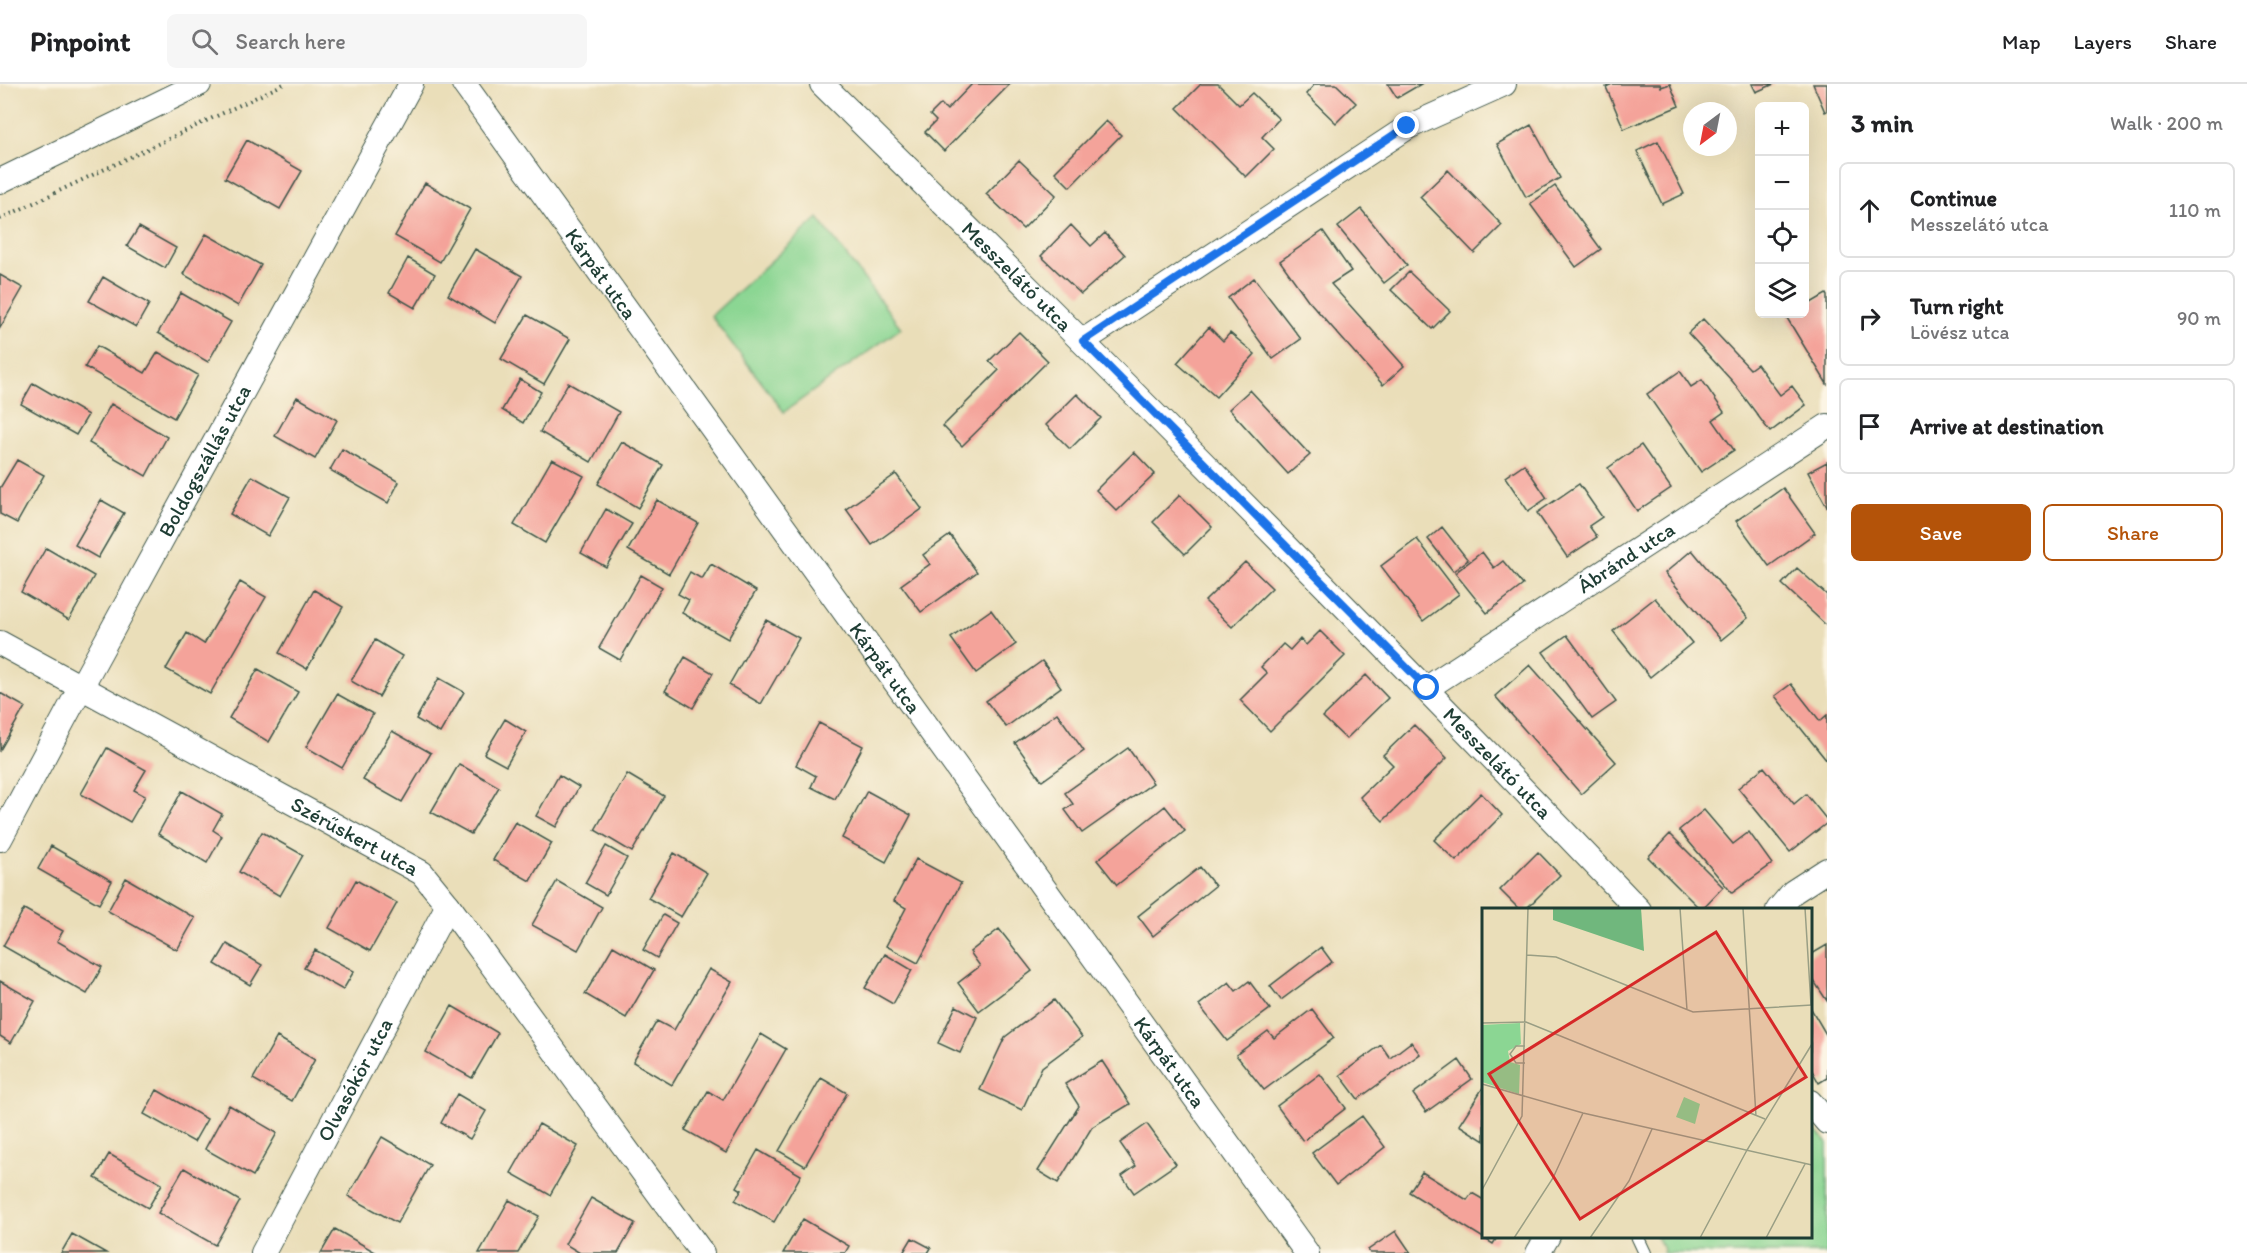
<!DOCTYPE html>
<meta charset="utf-8">
<style>
:root{--surface:#fff;--page:#f6f6f6;--text:#202124;--muted:#757577;--line:#e0e0e0;--accent:#b45309}
body{margin:0;font-family:Itim,sans-serif;background:var(--page);color:var(--text)}
.controls{position:absolute;right:18px;top:18px;display:grid;overflow:hidden;border-radius:9px;box-shadow:0 6px 24px #0002}
.controls button{width:54px;height:54px;display:grid;place-items:center;padding:0;border:0;border-bottom:2px solid var(--line);background:var(--surface);color:var(--text);font:30px sans-serif}
.compass{position:absolute;left:1683px;top:18px;width:54px;height:54px;border-radius:50%;background:var(--surface);box-shadow:0 6px 24px #0002;rotate:212deg}
.stop{position:absolute;width:18px;height:18px;margin:-14px;border:4px solid #1a73e8;border-radius:50%;background:#fff}
.stop.end{background:#1a73e8;border-color:#fff;box-shadow:0 2px 6px #0008}
.list{margin:0;padding:0;list-style:none}
h2{display:flex;justify-content:space-between;align-items:center;height:78px;margin:0;padding:0 24px;font-size:26px}
h2 small{font-size:20px;font-weight:400;color:var(--muted)}
.list li{display:grid;grid-template-columns:39px 1fr auto;gap:18px;align-items:center;box-sizing:border-box;height:96px;margin:0 12px 12px;padding:0 12px;border:2px solid var(--line);border-radius:9px}
.list b{display:block;font-size:22px;white-space:nowrap}
.list p{margin:0;font-size:20px;white-space:nowrap;color:var(--muted)}
.list em{font-size:20px;font-style:normal;color:var(--muted)}
.actions{display:flex;gap:12px;padding:18px 24px}
.actions a{flex:1;padding:14px 0;border:2px solid var(--accent);border-radius:9px;text-align:center;font-size:21px;color:var(--accent)}
.actions .main{background:var(--accent);color:#fff}
.icon{flex:none;width:33px;height:33px;fill:none;stroke:currentColor;stroke-width:2;stroke-linecap:round;stroke-linejoin:round}
.map{position:relative;flex:none;width:1827px;height:1169px;overflow:hidden}
header{display:flex;align-items:center;gap:36px;box-sizing:border-box;height:84px;padding:0 30px;background:var(--surface);border-bottom:2px solid var(--line)}
header strong{font-size:28px}
nav{display:flex;gap:33px;margin-inline-start:auto;font-size:21px}
.search{width:420px;height:54px;background:var(--page);display:flex;align-items:center;gap:15px;box-sizing:border-box;padding:0 21px;border-radius:9px;color:var(--muted);font-size:22px}
main{display:flex}
aside{flex:1;background:var(--surface)}
.map>svg:first-child{display:block}
.green{fill:#8bd693;stroke:#558a64;stroke-width:1.5}
.building{fill:#f4a39a}
.lines{fill:none;stroke-linecap:round;stroke-linejoin:round}
.lane-casing{stroke:#3d5548;stroke-width:14}
.street-casing{stroke:#3d5548;stroke-width:26}
.path{stroke:#3d5548;stroke-width:4;stroke-dasharray:1.5 4.5;stroke-linecap:butt}
.lane{stroke:#fff;stroke-width:12}
.street{stroke:#fff;stroke-width:24}
.route{stroke:#1a73e8;stroke-width:8}
.labels{text-anchor:middle;stroke-width:5;stroke-linejoin:round;paint-order:stroke}
.street-label{font-size:21px;fill:#1f3d34;stroke:#fcf5e5}
.inset-road{fill:none;stroke:#999e84;stroke-width:1.5}
.view{fill:#d62828;fill-opacity:0.15;stroke:#d62828;stroke-width:3}
.inset-edge{fill:none;stroke:#1f3d34;stroke-width:3}
</style>
<header>
<strong>Pinpoint</strong>
<div class="search"><svg class="icon" aria-label="search" viewBox="0 0 24 24"><circle cx="10" cy="10" r="6"/><path d="M15 15l6 6"/></svg>Search here</div>
<nav><a>Map</a><a>Layers</a><a>Share</a></nav>
</header>
<main>
<div class="map">
<svg width="1827" height="1169" viewBox="0 0 1827 1169">
<rect width="100%" height="100%" fill="#fcf5e5"/>
<filter id="ink" filterUnits="userSpaceOnUse"><feTurbulence type="fractalNoise" baseFrequency=".0167" numOctaves="2"/><feDisplacementMap in="SourceGraphic" scale="12" xChannelSelector="R" yChannelSelector="G"/><feConvolveMatrix kernelMatrix="1 2 1 2 8 2 1 2 1" color-interpolation-filters="sRGB"/></filter>
<filter id="wash" filterUnits="userSpaceOnUse"><feTurbulence type="fractalNoise" baseFrequency=".008" numOctaves="4" result="noise"/><feDisplacementMap in="SourceGraphic" scale="24" xChannelSelector="R" yChannelSelector="G"/><feGaussianBlur stdDeviation="1.35" result="paint"/><feColorMatrix in="noise" values="0 0 0 0 0 0 0 0 0 0 0 0 0 0 0 0 0 1.4 0 .05"/><feComposite in="paint" operator="in"/></filter>
<g filter="url(#wash)">
<rect width="100%" height="100%" fill="#eadeb9"/>
<path class="green" d="M818,134L901,244L784,328L711,232Z
M1811,1040L1827,1059V1169H1663L1664,1165L1657,1153L1810,1152Z"/>
<g id="blocks">
<path class="building" d="M972,0H1010L944,67L925,48L936,37L930,31L941,20L947,26Z
M1201,0H1218L1239,21L1252,9L1279,35L1262,53L1274,65L1246,93L1177,24Z
M1315,0H1336L1356,19L1336,39L1306,10Z
M1388,0H1421L1397,14Z
M1612,0H1660L1661,3L1670,0L1679,22L1624,45L1606,3Z
M1752,0H1774L1756,8Z
M1813,0H1827V27L1825,28Z
M1106,37L1121,51L1070,103L1055,88Z
M1531,41L1560,94L1526,113L1497,60Z
M247,56L302,87L280,125L225,94Z
M1658,57L1684,110L1662,120L1637,67Z
M1019,76L1056,111L1023,145L986,110Z
M1448,86L1502,141L1474,169L1420,113Z
M425,99L470,125L440,178L395,152Z
M1555,102L1601,165L1576,183L1530,120Z
M1361,125L1407,181L1384,199L1338,143Z
M1071,141L1091,162L1105,149L1125,171L1081,210L1041,172Z
M139,143L176,164L165,184L127,162Z
M1323,147L1351,187L1331,200L1404,282L1383,301L1308,216L1280,177Z
M206,150L261,181L238,222L183,190Z
M475,165L522,192L495,239L448,211Z
M408,174L435,190L415,224L389,209Z
M1409,188L1450,227L1432,245L1391,206Z
M0,191L23,204L0,244Z
M103,193L149,220L136,243L89,217Z
M1254,194L1301,255L1273,275L1228,214Z
M181,209L231,238L208,278L158,249Z
M1826,210L1827,212V300L1787,234L1795,230H1804V223Z
M527,231L570,255L544,300L501,275Z
M1703,235L1750,285L1757,280L1780,311L1792,302L1806,321L1770,348L1733,298L1688,249Z
M1209,243L1223,257L1230,249L1255,270L1216,313L1177,279Z
M1019,248L1048,277L962,362L943,342L999,286L989,277Z
M97,262L145,289L158,268L198,291L174,334L85,283Z
M1680,287L1691,303L1702,296L1724,328L1713,336L1734,366L1701,388L1647,310Z
M520,295L541,308L523,339L502,326Z
M33,299L88,331L76,351L21,320Z
M568,299L619,328L591,378L540,348Z
M1250,306L1310,371L1288,390L1229,325Z
M1077,310L1101,334L1070,365L1046,341Z
M297,313L337,336L315,375L275,352Z
M111,320L167,353L146,392L89,359Z
M622,358L663,381L638,424L598,400Z
M1641,361L1671,404L1637,427L1608,384Z
M342,365L399,398L388,419L330,386Z
M1134,368L1155,390L1117,427L1096,406Z
M552,375L584,392L545,459L514,441Z
M17,376L44,391L17,439L0,430V404Z
M1827,378V423L1808,388Z
M1524,380L1547,414L1528,427L1505,393Z
M896,390L922,425L872,461L846,425Z
M252,392L290,413L268,452L230,430Z
M1579,400L1602,433L1589,442L1597,453L1567,473L1537,429Z
M1783,404L1815,449L1769,482L1736,437Z
M1180,411L1212,443L1185,470L1153,438Z
M101,416L124,429L98,474L75,461Z
M657,416L698,439L669,490L628,466Z
M606,425L632,440L606,483L581,469Z
M1442,443L1468,476L1453,487L1428,455Z
M950,451L977,488L921,528L901,501L930,480L923,471Z
M1417,455L1459,510L1423,537L1381,482Z
M46,464L94,492L69,536L21,508Z
M1692,466L1748,534L1721,556L1665,489Z
M1482,468L1494,484L1503,477L1523,501L1487,529L1455,489Z
M1245,478L1272,504L1232,543L1205,517Z
M711,480L756,507L728,555L682,529L689,516L678,510L690,488L702,495Z
M1797,484L1827,511V542L1782,500Z
M641,491L662,503L620,576L599,564Z
M240,498L266,513L210,610L166,585L187,549L204,560Z
M314,506L343,523L307,585L279,569Z
M1655,514L1692,559L1650,593L1613,547Z
M991,526L1016,560L976,589L951,554Z
M766,536L799,554L761,620L729,601Z
M1320,547L1345,572L1270,647L1240,616L1267,589L1261,583L1283,560L1290,566L1300,555L1306,561Z
M1567,551L1616,618L1592,635L1543,568Z
M375,556L402,572L379,613L351,597Z
M685,573L713,589L693,624L665,607Z
M1042,577L1061,603L1006,643L986,617Z
M1530,581L1616,678L1581,710L1495,612Z
M258,585L298,608L269,658L229,634Z
M1366,591L1388,614L1346,655L1323,633Z
M439,594L464,608L440,649L416,635Z
M1791,600L1820,637L1827,631V677L1775,612Z
M0,609L25,623L0,666Z
M337,610L373,630L342,684L306,663Z
M1057,629L1084,667L1042,697L1015,659Z
M505,635L526,648L506,682L484,670Z
M819,639L863,662L835,715L811,703L816,692L796,681Z
M1414,641L1447,674L1383,737L1360,713L1393,681L1383,671Z
M392,647L431,669L402,718L363,696Z
M107,664L146,686L134,706L145,712L130,738L81,710Z
M1128,664L1153,699L1082,749L1065,726L1073,720L1065,709Z
M459,680L499,703L471,750L431,728Z
M1764,683L1794,720L1806,710L1827,736V739L1790,768L1738,704Z
M627,690L664,712L632,768L595,746Z
M559,691L579,703L556,743L536,732Z
M182,707L222,730L213,746L222,752L207,779L158,750Z
M867,707L911,731L886,778L842,754Z
M1481,709L1502,731L1456,777L1434,756Z
M1165,722L1185,747L1117,801L1097,776Z
M1704,726L1733,760L1749,748L1772,780L1732,809L1679,746Z
M515,738L552,759L530,797L493,776Z
M262,748L303,771L280,812L239,788Z
M1670,750L1723,803L1701,826L1648,773Z
M51,762L112,797L99,820L38,785Z
M606,762L627,774L606,811L585,799Z
M1538,768L1560,791L1525,826H1520L1500,806Z
M674,769L707,789L681,833L648,814Z
M916,775L961,799L918,879L886,862L906,824L894,817Z
M1200,783L1215,802L1153,852L1138,832Z
M126,794L195,834L177,866L108,827Z
M356,796L397,819L370,867L329,844Z
M557,797L602,823L578,866L532,841Z
M24,825L63,847L57,857L102,883L87,910L3,862Z
M663,831L677,839L657,874L643,866Z
M999,845L1032,887L979,927L958,899L980,882L970,868Z
M227,860L262,881L250,901L215,880Z
M1827,861V917L1810,891V871Z
M613,862L654,886L626,934L585,910Z
M1321,863L1332,878L1281,916L1270,902Z
M315,866L354,887L343,906L304,884Z
M885,870L912,886L893,920L865,904Z
M709,885L732,898L672,1001L633,978L657,937L674,946Z
M0,897L35,917L11,959L0,952Z
M1249,897L1270,925L1227,957L1199,921L1229,898L1236,907Z
M1054,916L1082,953L1042,983L1022,1026L980,1006L1005,953Z
M452,922L498,949L472,994L426,968Z
M956,922L977,933L960,969L938,959Z
M1810,923L1827,952V994L1819,999L1810,983Z
M1312,925L1334,954L1264,1006L1236,971L1268,947L1274,954Z
M761,950L786,965L726,1069L685,1046L708,1007L723,1016Z
M277,953L315,975L292,1017L253,995Z
M1411,958L1420,970L1358,1015L1340,991L1381,961L1390,974Z
M1459,976L1472,995L1426,1028L1413,1010Z
M1102,977L1130,1020L1092,1043L1058,1099L1038,1087L1079,1022L1065,1000Z
M1320,990L1346,1024L1303,1057L1277,1022Z
M821,994L847,1009L805,1082L779,1067Z
M1484,1002V1057L1459,1041Z
M157,1006L207,1035L194,1058L144,1030Z
M457,1010L486,1027L470,1055L441,1039Z
M229,1021L277,1049L253,1092L205,1065Z
M1362,1032L1385,1063L1336,1101L1312,1069Z
M539,1040L578,1062L550,1111L511,1089Z
M1147,1040L1176,1080L1134,1109L1122,1092L1136,1082L1120,1059Z
M382,1053L430,1081L397,1139L348,1112Z
M758,1066L801,1091L774,1138L735,1116L742,1106L737,1103Z
M109,1070L162,1100L148,1124L95,1094Z
M184,1084L240,1117L215,1161L158,1129Z
M1422,1088L1467,1116L1472,1109L1484,1116V1152H1498L1493,1160L1409,1108Z
M591,1114L635,1139L618,1169H580L565,1160Z
M509,1116L539,1132L518,1169H479Z
M803,1135L849,1162L845,1169H783Z
M335,1145L377,1169H321Z
M1396,1147L1411,1169H1370L1368,1166Z
M72,1150L106,1169H61Z
M912,1154L931,1164L928,1169H903Z"/>
</g>
</g>
<g filter="url(#ink)">
<use href="#blocks" fill-opacity="0" stroke="#3d5548" stroke-width="1.5"/>
<g class="lines">
<defs>
<path id="lane" d="M1637,1152L1645,1169"/>
<g id="street">
<path id="s1" d="M464,0L1307,1169"/>
<path id="s2" d="M822,0C1098,271 1371,546 1639,826"/>
<path d="M0,97L199,0"/>
<path d="M1083,257L1408,43L1504,0"/>
<path id="s3" d="M0,559L422,789L448,821L702,1169"/>
<path id="s4" d="M1427,604L1827,342"/>
<path id="s5" d="M0,755L81,603L411,0"/>
<path d="M1778,826L1793,808L1827,786"/>
<path d="M1810,1018L1827,1038"/>
<path id="s6" d="M263,1169L448,821"/>
<path d="M1538,1169L1548,1152"/>
</g>
</defs>
<use href="#lane" class="lane-casing"/>
<use href="#street" class="street-casing"/>
<path class="path" d="M0,135L284,0"/>
<use href="#lane" class="lane"/>
<use href="#street" class="street"/>
</g>
</g>
<g class="lines" filter="url(#ink)">
<path class="route" d="M1407,42L1083,257L1427,604"/>
</g>
<g class="labels">
<g class="street-label">
<text dy="7" stroke="none"><textPath href="#s1" startOffset="234">Kárpát utca</textPath></text>
<text dy="7" stroke="none"><textPath href="#s2" startOffset="274">Messzelátó utca</textPath></text>
<text dy="7" stroke="none"><textPath href="#s5" startOffset="430">Boldogszállás utca</textPath></text>
<text dy="7" stroke="none"><textPath href="#s4" startOffset="238">Ábránd utca</textPath></text>
<text dy="7" stroke="none"><textPath href="#s1" startOffset="720">Kárpát utca</textPath></text>
<text dy="7" stroke="none"><textPath href="#s2" startOffset="958">Messzelátó utca</textPath></text>
<text dy="7" stroke="none"><textPath href="#s3" startOffset="404">Szérűskert utca</textPath></text>
<text dy="7" stroke="none"><textPath href="#s1" startOffset="1206">Kárpát utca</textPath></text>
<text dy="7" stroke="none"><textPath href="#s6" startOffset="196">Olvasókör utca</textPath></text>
</g>
</g>
<g transform="translate(1482 824)">
<rect width="330" height="330" fill="#eadeb9"/>
<path d="M38,115L39,136L26,143L28,154L38,157L37,186L0,174V117ZM202,189L218,196L213,216L194,209Z" fill="#8bd693"/>
<path d="M71,0H159L162,43L71,12Z" fill="#70b77d"/>
<path class="inset-road" d="M198,0L205,102M261,0L274,208M323,0L329,97M45,47L74,49L211,104L330,97M0,115L44,114L283,211M43,155H34L28,146L34,138H43M0,176L101,205L330,257M0,282L40,208L46,0M32,330L71,270L101,205M108,330L147,273L170,221M218,330L265,242L330,136M284,330L323,256"/>
<path class="view" d="M234,24L324,169L98,311L7,166Z"/>
<rect width="330" height="330" class="inset-edge"/>
</g>
</svg>
<div class="controls">
<button>+</button>
<button>−</button>
<button><svg class="icon" aria-label="locate" viewBox="0 0 24 24"><circle cx="12" cy="12" r="6"/><path d="M12 2v4M12 18v4M2 12h4M18 12h4"/></svg></button>
<button><svg class="icon" aria-label="layers" viewBox="0 0 24 24"><path d="M12 4l9 5-9 5-9-5zM3 14l9 5 9-5"/></svg></button>
</div>
<svg class="compass" viewBox="-18 -18 36 36"><path d="M0-13l5 13h-10z" fill="#e53935"/><path d="M0 13l5-13h-10z" fill="#757577"/></svg>
<div class="stop" style="left:1427px;top:604px"></div>
<div class="stop end" style="left:1407px;top:42px"></div>
</div>
<aside>
<h2>3 min<small>Walk · 200 m</small></h2>
<ul class="list">
<li><svg class="icon" aria-label="ahead" viewBox="0 0 24 24"><path d="M12 20V5M6 11l6-6 6 6"/></svg><div><b>Continue</b><p>Messzelátó utca</p></div><em>110 m</em></li>
<li><svg class="icon" aria-label="right" viewBox="0 0 24 24"><path d="M7 20v-9h11M14 6l5 5-5 5"/></svg><div><b>Turn right</b><p>Lövész utca</p></div><em>90 m</em></li>
<li><svg class="icon" aria-label="arrive" viewBox="0 0 24 24"><path d="M6 21V4h12l-3 4 3 4H6"/></svg><div><b>Arrive at destination</b></div></li>
</ul>
<div class="actions"><a class="main">Save</a><a>Share</a></div>
</aside>
</main>
